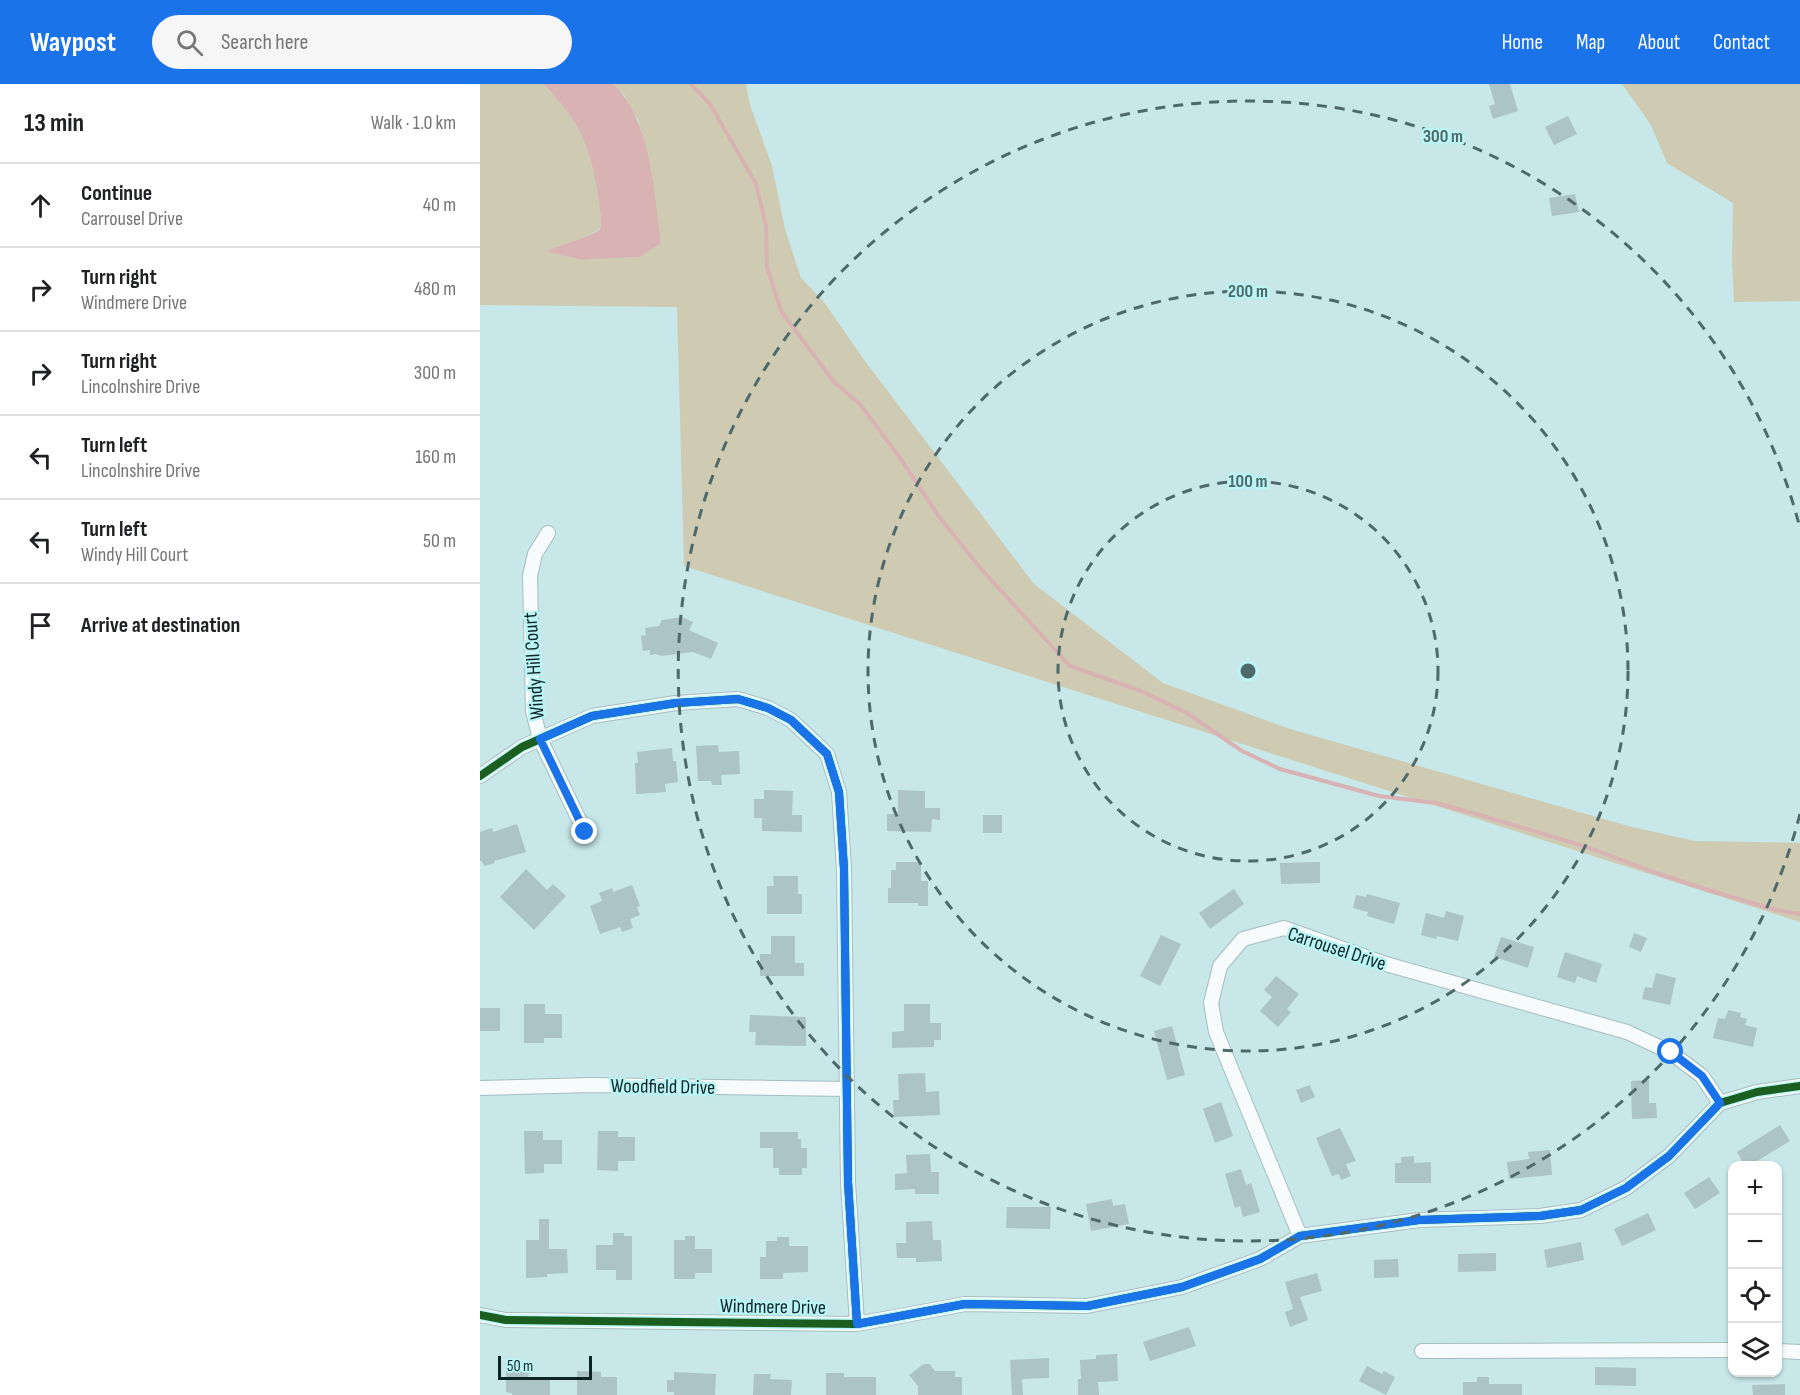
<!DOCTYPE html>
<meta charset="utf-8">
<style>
:root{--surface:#fff;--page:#f6f6f6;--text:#202124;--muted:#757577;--line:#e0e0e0;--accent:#1a73e8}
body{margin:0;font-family:"Sofia Sans Condensed",sans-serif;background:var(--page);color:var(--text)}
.controls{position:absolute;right:18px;bottom:18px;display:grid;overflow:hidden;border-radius:12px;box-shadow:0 2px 4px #0004}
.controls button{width:54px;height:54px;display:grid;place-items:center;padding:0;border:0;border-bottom:2px solid var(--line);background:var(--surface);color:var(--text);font:30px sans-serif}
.scale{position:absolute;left:18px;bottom:15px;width:94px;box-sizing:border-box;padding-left:6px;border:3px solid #0e2526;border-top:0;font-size:16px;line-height:21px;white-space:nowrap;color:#0e2526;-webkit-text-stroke:4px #baf4f5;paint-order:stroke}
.stop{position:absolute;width:18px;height:18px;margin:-14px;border:4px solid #1a73e8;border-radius:50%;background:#fff}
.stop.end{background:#1a73e8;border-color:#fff;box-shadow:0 2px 6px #0008}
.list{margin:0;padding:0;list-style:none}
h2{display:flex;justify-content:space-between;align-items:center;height:78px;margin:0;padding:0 24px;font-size:26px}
h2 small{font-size:20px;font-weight:400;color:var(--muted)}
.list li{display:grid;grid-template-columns:39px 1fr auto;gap:18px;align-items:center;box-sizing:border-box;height:84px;padding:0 24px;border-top:2px solid var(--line)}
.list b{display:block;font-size:22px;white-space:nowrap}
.list p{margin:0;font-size:20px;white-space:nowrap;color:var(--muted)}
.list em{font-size:20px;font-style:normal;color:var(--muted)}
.icon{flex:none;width:33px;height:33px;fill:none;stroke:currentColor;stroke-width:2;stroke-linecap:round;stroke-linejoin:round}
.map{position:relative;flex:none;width:1320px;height:1311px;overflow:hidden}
header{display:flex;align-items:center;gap:36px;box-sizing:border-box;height:84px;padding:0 30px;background:var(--accent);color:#fff}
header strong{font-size:28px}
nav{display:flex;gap:33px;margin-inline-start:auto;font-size:21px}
.search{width:420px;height:54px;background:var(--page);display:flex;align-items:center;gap:15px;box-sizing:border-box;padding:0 21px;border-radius:33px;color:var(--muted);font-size:22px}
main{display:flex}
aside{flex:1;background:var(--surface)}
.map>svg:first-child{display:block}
.green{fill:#cecbb2}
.water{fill:#d9b2b4}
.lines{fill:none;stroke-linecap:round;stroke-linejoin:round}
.stream{stroke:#d9b2b4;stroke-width:4}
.building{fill:#acc4c5}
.street-casing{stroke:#a5bebf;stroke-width:16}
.street{stroke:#f7fbfc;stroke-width:14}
.cycleway-casing{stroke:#baf4f5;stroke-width:11}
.cycleway{stroke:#1b5e20;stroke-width:8}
.route{stroke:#1a73e8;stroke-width:8}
.ring{fill:none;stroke:#4f696a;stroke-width:3;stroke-dasharray:10 8}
.labels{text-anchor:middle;stroke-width:5;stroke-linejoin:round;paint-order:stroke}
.street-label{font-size:20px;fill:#0e2526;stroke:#baf4f5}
.centre{fill:#4f696a;stroke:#baf4f5;stroke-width:3}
.ring-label{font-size:18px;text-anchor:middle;font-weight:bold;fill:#4f696a;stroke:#baf4f5;stroke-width:5;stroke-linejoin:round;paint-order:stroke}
</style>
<header>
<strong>Waypost</strong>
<div class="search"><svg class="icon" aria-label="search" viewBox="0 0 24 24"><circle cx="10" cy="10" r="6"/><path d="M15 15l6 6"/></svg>Search here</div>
<nav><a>Home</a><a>Map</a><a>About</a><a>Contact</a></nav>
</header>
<main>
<aside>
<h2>13 min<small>Walk · 1.0 km</small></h2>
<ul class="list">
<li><svg class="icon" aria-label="ahead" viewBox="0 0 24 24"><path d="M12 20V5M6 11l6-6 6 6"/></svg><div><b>Continue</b><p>Carrousel Drive</p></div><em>40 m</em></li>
<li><svg class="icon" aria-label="right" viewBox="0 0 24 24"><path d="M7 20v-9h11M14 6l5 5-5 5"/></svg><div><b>Turn right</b><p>Windmere Drive</p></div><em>480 m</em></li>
<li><svg class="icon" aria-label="right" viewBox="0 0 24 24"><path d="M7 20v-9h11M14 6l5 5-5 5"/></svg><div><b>Turn right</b><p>Lincolnshire Drive</p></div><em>300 m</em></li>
<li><svg class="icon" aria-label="left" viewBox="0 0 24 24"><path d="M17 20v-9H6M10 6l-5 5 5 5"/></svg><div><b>Turn left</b><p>Lincolnshire Drive</p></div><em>160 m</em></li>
<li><svg class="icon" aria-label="left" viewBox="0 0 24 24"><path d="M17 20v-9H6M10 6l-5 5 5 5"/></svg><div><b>Turn left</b><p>Windy Hill Court</p></div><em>50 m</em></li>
<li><svg class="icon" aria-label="arrive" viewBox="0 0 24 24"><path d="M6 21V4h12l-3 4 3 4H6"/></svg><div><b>Arrive at destination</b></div></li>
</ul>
</aside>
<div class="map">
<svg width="1320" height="1311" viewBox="0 0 1320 1311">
<rect width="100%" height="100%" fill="#c7e7e8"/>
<path class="green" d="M0,0H63C77,13 92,28 101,46C114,75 123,114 120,145L108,152L67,167L101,176L160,173L180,160L171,84L158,35L149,24L145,12L134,0H266L270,21L292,82L305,145L321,194L344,218L382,273L554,500L683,599L810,645L1148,742L1215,757L1320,759V838L204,482L197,223L0,221Z
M1142,0H1320V217L1254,218L1252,179L1253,119L1187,79L1171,41Z"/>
<path class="water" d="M63,0H134C171,40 173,99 180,152V160L160,173L101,176L66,167L108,152L120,146C122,131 119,119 117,104C109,58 97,33 63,0Z"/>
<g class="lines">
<path class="stream" d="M211,0L230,20L276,100L286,142L287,183L301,227L354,298L380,320L420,374L460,434L502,486L590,582L661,607L707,629L762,667L800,685L899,712L956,719L1000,731L1107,763L1176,789L1225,805L1296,826L1320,830"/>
</g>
<path class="building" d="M1009,0H1030L1038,27L1013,35L1009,22L1015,20Z
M1088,32L1097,50L1074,61L1065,43Z
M1095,110L1099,128L1072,132L1069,114Z
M202,533L213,538L209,546L238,559L231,575L213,568L182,572L176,570L170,571V566L163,567L161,552L166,551L165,544L179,542L182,536Z
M238,661L239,668L259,667L260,690L241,691L242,701H232L231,697H218L216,662Z
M192,664L193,677H196L198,698L185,700L186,708L156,710L155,679H158L157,668Z
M284,706L313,707L312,731H322V748L282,747V734H274V715H284Z
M418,706L445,707V724H460V736L452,735L451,748L407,747V730H418Z
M503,731H522V749H503Z
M37,740L46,768L14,777L15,779L4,782L2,777H0V748L12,744L13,748Z
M416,778H441V797H448V822H438V819H408V804H411V786H416Z
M840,778V799L801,800L800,779Z
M46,785L67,806L73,800L86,812L54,846L20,813Z
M293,792H318V810H322V830H287V802H294Z
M152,801L160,822L157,823L160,831L150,835L153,844L142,848L140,843L120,850L110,822L122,817L119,809L132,804L133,808Z
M754,805L764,820L730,845L719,829Z
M887,810L920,819L914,840L887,832L888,828L873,824L876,811L886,813Z
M966,827L984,832L978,857L957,852L956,855L941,851L946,829L964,834Z
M1154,849L1167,854L1161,868L1149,863Z
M681,851L701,860L680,902L660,892Z
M291,852H315V879H324V892H280V870H291Z
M1021,853L1054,863L1048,884L1014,873Z
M1085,868L1122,880L1116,899L1097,892L1095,899L1077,893Z
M1176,889L1196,894L1190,921L1162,915L1165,903L1172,904Z
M796,892L819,910L807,925L811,928L798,943L780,927L792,913L784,906Z
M44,920H65V930H82V954H64V959H44Z
M424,920H450V939H461V956H454V963L412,964V948L424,947Z
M0,924H20V947H0Z
M1248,926L1261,929L1260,933L1267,935L1265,941L1277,944L1273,963L1233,954L1238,934L1245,935Z
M270,931L326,933V962L275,961L276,948H269Z
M692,942L705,991L687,996L674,947Z
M445,989L446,1008L459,1007L460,1031L414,1033L413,1016H419L418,990Z
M1169,996V1019H1176L1177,1034L1152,1035L1151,997Z
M830,1001L835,1013L821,1019L816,1006Z
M741,1018L753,1052L735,1059L723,1025Z
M1300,1041L1310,1057L1269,1082H1265L1257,1068Z
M860,1044L876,1077L866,1080L871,1092L861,1096L859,1090L852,1092L836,1054Z
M44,1047H63V1056H82V1080H64V1089L45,1090Z
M118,1047H138V1053H155V1077H138V1087L117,1086Z
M280,1048H318V1055H321V1064H327V1084H322V1091H299V1084H293V1064H280Z
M1070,1066L1072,1091L1029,1095L1027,1078L1049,1075L1048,1068Z
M450,1070L451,1088H459V1110H435V1105L415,1106V1090L427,1089L426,1071Z
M934,1072V1079L951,1078V1099H915V1079H921V1073Z
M761,1085L766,1101L771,1099L780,1128L763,1133L760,1122L755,1124L745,1090Z
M1229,1093L1240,1109L1215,1125L1204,1109Z
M632,1115L633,1122L645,1120L649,1140L611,1147L606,1120Z
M527,1123H571L570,1145L526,1144Z
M1168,1129L1176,1146L1142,1162L1134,1145Z
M59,1135H69V1165H87L88,1189L67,1190V1193L46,1194V1156H59Z
M452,1137L453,1156H461L462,1177L436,1178V1174H417L416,1159H426V1138Z
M133,1149H144V1152H152V1196H136V1186H116V1161H133Z
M205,1152H215V1165H232V1189H215V1195H194V1156H205Z
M297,1153H309V1162H328V1188L303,1189V1195H280V1173H286V1157H297Z
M1101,1158L1104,1176L1067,1184L1064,1166Z
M1016,1169V1187L978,1188V1170Z
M918,1175L919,1193L894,1194V1176Z
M837,1189L842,1207L820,1213L828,1236L810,1243L805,1228L813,1225L805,1198Z
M709,1243L716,1262L670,1277L663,1258Z
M637,1270L638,1297L618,1298L619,1311H598V1295H601L600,1276L616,1275V1271Z
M569,1274V1294L542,1295L543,1311H532L530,1276Z
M444,1280H450L455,1287H475V1293H482V1311H438V1302L429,1291Z
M887,1282L902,1290L904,1287L915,1293L906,1311L879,1297Z
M1115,1283L1156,1284V1302L1115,1301Z
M26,1287L49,1288L48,1293L70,1294V1311H32V1309L26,1308Z
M97,1287L121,1288V1293H137V1311H97Z
M194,1288L236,1290L235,1311H194V1308H187V1296H194Z
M346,1289H364V1293H396V1311H346Z
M274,1290H291L290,1295L312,1296L311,1311H273Z
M997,1293H1009V1300H1042V1311H983V1298H997Z
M1305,1300V1311H1273L1272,1301Z"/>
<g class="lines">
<defs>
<path id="street" d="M68,449L55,470L50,492L53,627L60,655L105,748
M0,692L42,663L112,632L196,619L258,615L288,624L311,636L347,670L359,708L364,785L368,1098L377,1240
M0,1004L111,1001L367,1005
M820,1152L736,948L731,919L740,882L763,855L804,844L906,880L1147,948L1190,968L1222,992L1240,1019
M0,1231L26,1236L377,1240L485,1220L607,1222L702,1203L780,1175L820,1152L939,1136L1060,1132L1101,1126L1146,1104L1189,1072L1240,1019L1277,1008L1320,1002
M942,1267L1252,1266
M1298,1267L1320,1268"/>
</defs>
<use href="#street" class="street-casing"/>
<use href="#street" class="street"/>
<defs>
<path id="cycleway" d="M0,692L42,663L112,632L196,619L258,615L288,624L311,636L347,670L359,708L364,785L368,1098L377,1240
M0,1231L26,1236L377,1240L485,1220L607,1222L702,1203L780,1175L820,1152L939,1136L1060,1132L1101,1126L1146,1104L1189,1072L1240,1019L1277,1008L1320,1002"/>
</defs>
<use href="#cycleway" class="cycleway-casing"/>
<use href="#cycleway" class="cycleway"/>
</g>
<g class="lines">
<path class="route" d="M105,748L60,655L112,632L196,619L258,615L288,624L311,636L347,670L359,708L364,785L368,1098L377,1240L485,1220L608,1222L702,1203L780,1175L820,1152L939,1136L1060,1132L1101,1126L1146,1104L1189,1072L1240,1019L1222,992L1191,968"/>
</g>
<g class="ring">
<circle cx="768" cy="587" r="190"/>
<circle cx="768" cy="587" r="380"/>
<path d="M1320 730A570 570 0 1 1 1320 444"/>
</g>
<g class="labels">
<g class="street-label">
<text transform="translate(53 582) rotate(-94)" y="7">Windy Hill Court</text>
<text transform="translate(857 864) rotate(18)" y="7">Carrousel Drive</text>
<text transform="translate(183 1002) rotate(1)" y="7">Woodfield Drive</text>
<text transform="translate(293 1222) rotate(1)" y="7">Windmere Drive</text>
</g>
</g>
<circle cx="768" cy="587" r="9" class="centre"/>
<g class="ring-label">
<text x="963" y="58">300 m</text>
<text x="768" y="213">200 m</text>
<text x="768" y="403">100 m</text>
</g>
</svg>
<div class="controls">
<button>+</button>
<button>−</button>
<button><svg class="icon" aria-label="locate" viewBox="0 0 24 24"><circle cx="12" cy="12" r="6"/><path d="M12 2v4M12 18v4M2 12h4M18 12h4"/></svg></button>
<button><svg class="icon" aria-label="layers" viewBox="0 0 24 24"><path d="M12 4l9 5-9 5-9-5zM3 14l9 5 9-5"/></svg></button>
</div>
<div class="scale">50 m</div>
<div class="stop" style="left:1191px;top:968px"></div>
<div class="stop end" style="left:105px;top:748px"></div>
</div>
</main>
